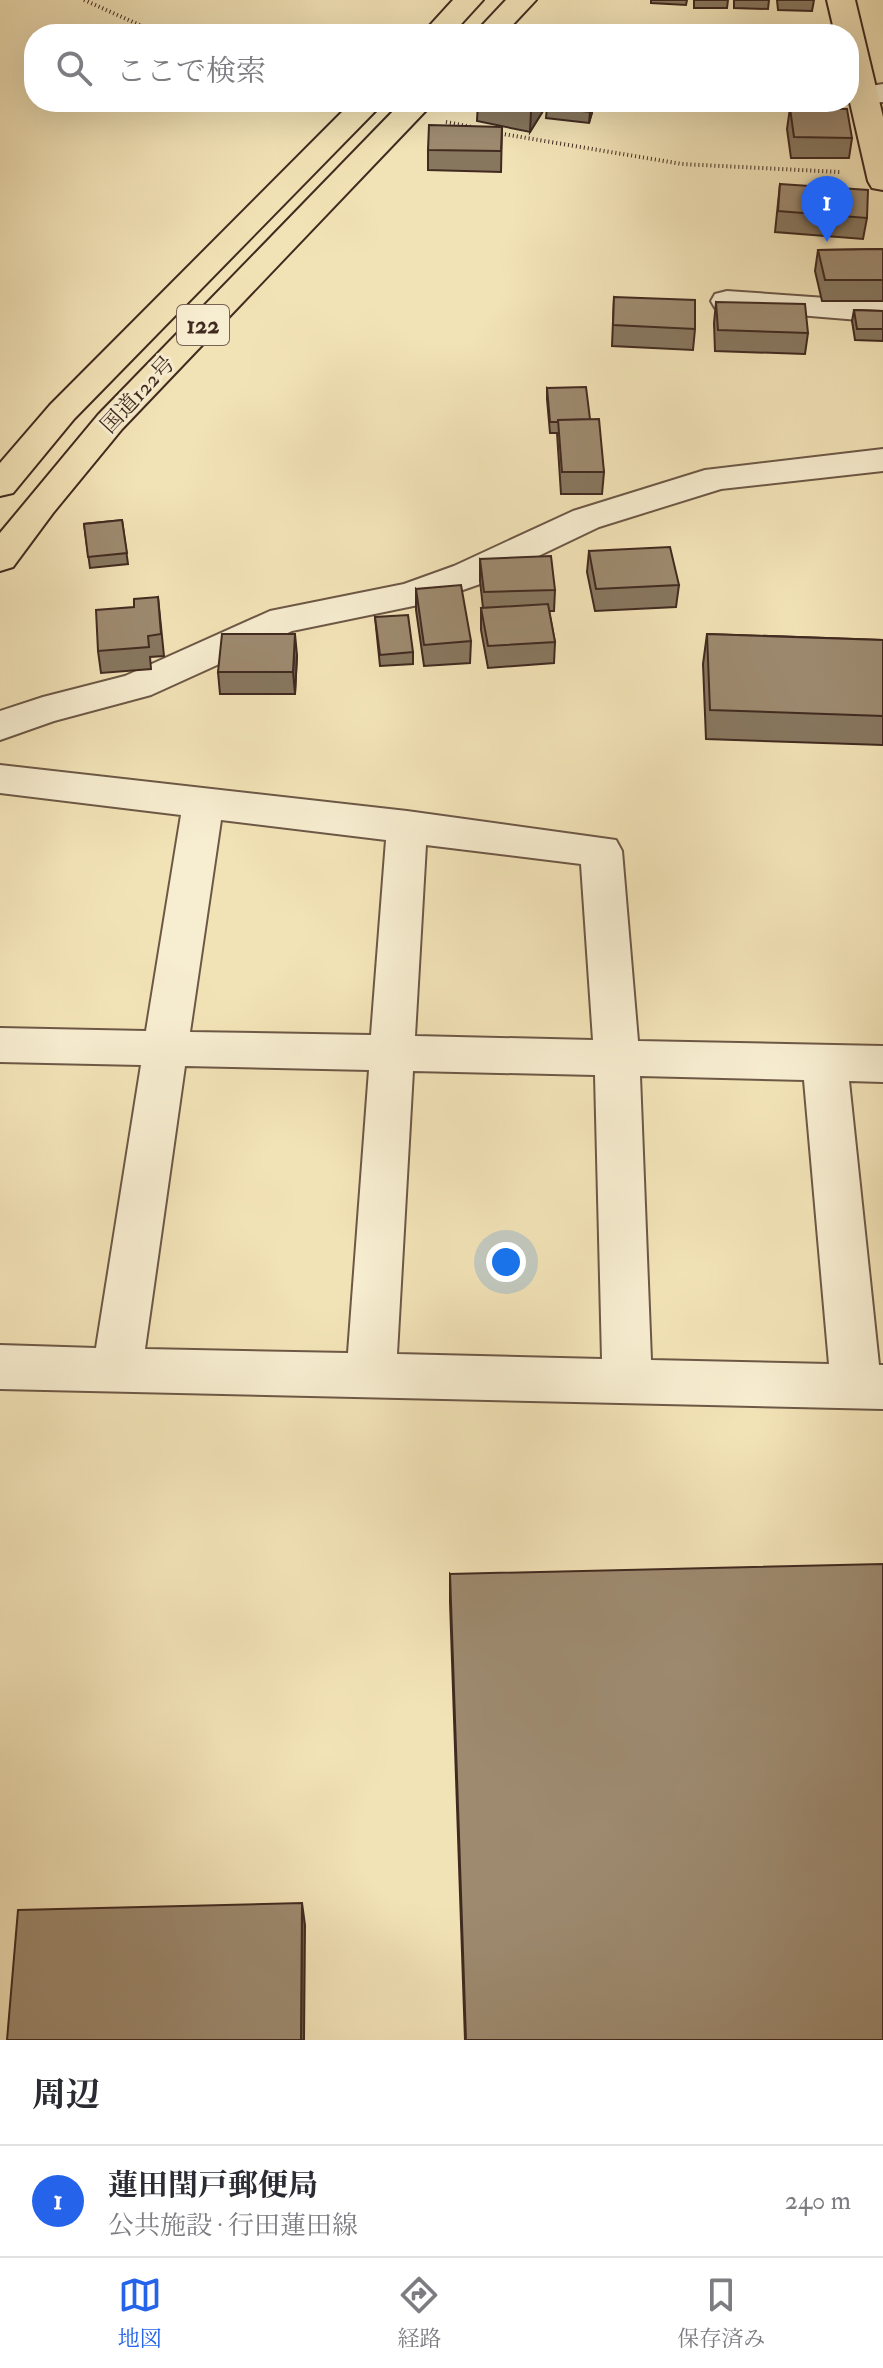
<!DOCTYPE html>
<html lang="ja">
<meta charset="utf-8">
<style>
:root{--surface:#fff;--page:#f7f7f7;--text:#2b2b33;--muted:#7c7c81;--line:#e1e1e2;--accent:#2563eb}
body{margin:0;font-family:"IM FELL Double Pica","Noto Serif JP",serif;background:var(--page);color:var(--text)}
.you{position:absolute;left:506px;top:1262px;width:28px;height:28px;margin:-20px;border:6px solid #fff;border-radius:50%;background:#1a73e8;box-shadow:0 0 0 12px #1a73e833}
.badge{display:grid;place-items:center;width:52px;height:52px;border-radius:50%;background:var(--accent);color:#fff;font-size:26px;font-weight:700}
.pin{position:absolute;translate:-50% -66px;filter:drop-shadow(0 2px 4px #0008)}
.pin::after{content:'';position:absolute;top:42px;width:28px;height:24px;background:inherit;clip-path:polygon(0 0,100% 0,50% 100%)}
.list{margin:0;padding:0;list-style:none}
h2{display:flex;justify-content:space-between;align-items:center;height:104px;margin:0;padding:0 32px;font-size:34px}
h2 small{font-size:26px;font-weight:400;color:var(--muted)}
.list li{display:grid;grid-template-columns:52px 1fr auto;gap:24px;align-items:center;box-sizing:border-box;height:112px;padding:0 32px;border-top:2px solid var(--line)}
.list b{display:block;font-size:30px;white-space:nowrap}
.list p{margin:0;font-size:26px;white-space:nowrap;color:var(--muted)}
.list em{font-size:26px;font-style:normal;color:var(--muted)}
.icon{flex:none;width:44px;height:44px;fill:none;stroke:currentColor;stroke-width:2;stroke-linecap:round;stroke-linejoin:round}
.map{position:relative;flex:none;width:883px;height:2040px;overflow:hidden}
.search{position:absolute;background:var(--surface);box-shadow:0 8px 32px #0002;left:24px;right:24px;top:24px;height:88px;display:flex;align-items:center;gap:20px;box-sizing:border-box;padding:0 28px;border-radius:32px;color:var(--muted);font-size:30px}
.sheet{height:216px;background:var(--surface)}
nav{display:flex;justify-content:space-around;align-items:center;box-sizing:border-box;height:112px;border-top:2px solid var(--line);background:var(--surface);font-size:22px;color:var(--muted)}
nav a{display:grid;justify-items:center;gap:4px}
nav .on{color:var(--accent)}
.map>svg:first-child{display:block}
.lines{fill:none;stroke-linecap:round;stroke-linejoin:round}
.minor-casing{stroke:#6d5846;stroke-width:4}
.major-casing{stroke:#412a20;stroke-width:4}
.highway-casing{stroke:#412a20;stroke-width:4}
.path{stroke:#412a20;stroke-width:4;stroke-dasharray:1 3;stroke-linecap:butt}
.minor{fill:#f7edd0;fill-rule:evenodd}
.major{fill:#f2e3b7;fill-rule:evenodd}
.highway{fill:#f2e3b7;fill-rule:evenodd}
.wall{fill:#87775f;stroke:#412a20;stroke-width:2}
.shaded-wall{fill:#6e614e;stroke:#412a20;stroke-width:2}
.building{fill:#9d8a6f;stroke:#412a20;stroke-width:2}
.labels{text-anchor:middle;stroke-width:6;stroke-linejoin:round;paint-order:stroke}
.far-street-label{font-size:22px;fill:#412a20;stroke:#f7edd0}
.shield{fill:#f7edd0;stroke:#786455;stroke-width:2}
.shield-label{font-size:24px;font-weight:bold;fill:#412a20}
</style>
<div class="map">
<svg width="883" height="2040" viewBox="0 0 883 2040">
<rect width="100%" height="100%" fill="#f2e3b7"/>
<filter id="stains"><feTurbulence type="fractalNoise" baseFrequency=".0025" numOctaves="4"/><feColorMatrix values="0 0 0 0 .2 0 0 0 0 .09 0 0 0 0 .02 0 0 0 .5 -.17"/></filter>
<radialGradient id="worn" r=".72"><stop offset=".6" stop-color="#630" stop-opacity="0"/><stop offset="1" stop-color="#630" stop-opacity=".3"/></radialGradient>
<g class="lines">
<defs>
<path id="minor" d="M883,84V102L862,104L849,97L852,89Z
M727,291L883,302V322L715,308L711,301L715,294Z
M883,449V471L721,489L599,527L480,584L423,604L292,631L151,695L54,721L0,740V711L43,697L125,676L270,611L404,584L454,566L573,511L705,470Z
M0,765L407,811L616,840L622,851L638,1041L883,1046V1082L849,1081L879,1365H883V1409L0,1389V1345L96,1348L141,1065L0,1062V1028L146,1031L181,815L0,793ZM221,820L386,840L371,1035L190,1032ZM426,845L581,864L593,1040L415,1036ZM185,1066L369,1070L348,1353L145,1349ZM413,1071L595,1075L602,1359L397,1354ZM640,1076L804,1080L829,1364L651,1360Z"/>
<path id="major" d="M827,0H855L883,117V190L872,188L868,181L849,98V34H835Z"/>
<path id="highway" d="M453,0H483L452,34H422Z
M506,0H536L504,34H474Z
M352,102H384L74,419L13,493L0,496V463L50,405Z
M402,102H434L122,429L53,513L13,567L0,571V533L98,415Z"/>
</defs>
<use href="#minor" class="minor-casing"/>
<use href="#major" class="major-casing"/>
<use href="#highway" class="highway-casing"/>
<path class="path" d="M84,0L160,34
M446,122L472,127
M497,133L682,164L840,172"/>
<use href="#minor" class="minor"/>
<use href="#major" class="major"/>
<use href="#highway" class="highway"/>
</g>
<path class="wall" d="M651,0H687L686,5L651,3Z
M694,0H728L727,8H694Z
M734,0H769L768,9L734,8Z
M777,0H814L812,11L778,10Z
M478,102H544L543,111L530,132L477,121Z
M595,102L589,123L546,118L547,107Z
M790,108L852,138L849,158H791L787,129Z
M502,127L501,172L428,170V150Z
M780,184L867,218L863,239L775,232Z
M883,249V301H822L815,271L818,250Z
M614,297L695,329L693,350L612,346Z
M716,302L808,333L805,354L715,351L714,323Z
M854,310L883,311V341L855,340L852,321Z
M547,388L590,419L604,472L602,494H561L557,433H550L547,399Z
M122,520L128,564L90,568L84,524Z
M589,551L679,585L676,607L595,611L587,572Z
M480,559L555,590L554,611H549L555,642L554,663L488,668L481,630V608H483L480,581Z
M416,589L471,641L470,663L424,666L416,610Z
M158,597L164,656L150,657L151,669L101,673L98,651L134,607Z
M375,617L413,652V664L380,666Z
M707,634L883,640V745L706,739L703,664Z
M297,655L295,694H220L218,672Z
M450,1574L883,2040H465L450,1602Z"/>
<path class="shaded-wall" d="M536,102H544L543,111L530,132L531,111Z
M593,102H595L589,123L590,112Z
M295,634L297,655L295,694L293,672Z
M302,1903L305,1925L304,2040H301Z"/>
<path class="building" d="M484,102H536L531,111Z
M548,102H593L590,112L547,107Z
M790,108L847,109L852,138L794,137Z
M429,125L502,127L501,151L428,150Z
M780,184L868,190L867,218L778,211Z
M883,249V280H825L818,250Z
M614,297L695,300V329L613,325Z
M716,302L805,304L808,333L718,330Z
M854,310L883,311V329H857Z
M586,387L590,419L558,420V422H550L547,388Z
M599,419L604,472H562L558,420Z
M122,520L127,553L88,557L84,524Z
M670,547L679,585L596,589L589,551Z
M551,556L555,590L484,592L480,559Z
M461,585L471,641L424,645L416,589Z
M158,597L161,634L148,636L149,647L98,651L96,610L134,607V599Z
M548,604L555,642L488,646L481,608Z
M408,615L413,652L380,655L375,617Z
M222,634H295L293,672H218Z
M707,634L883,640V716L710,710Z
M883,1564V2040H466L450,1574Z
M302,1903L301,2040H7L18,1910Z"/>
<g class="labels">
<g class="far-street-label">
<text transform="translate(137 394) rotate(-47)" y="8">国道122号</text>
</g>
<rect class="shield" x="177" y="305" width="52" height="40" rx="6"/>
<g class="shield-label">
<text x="203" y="333">122</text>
</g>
</g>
<rect width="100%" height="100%" filter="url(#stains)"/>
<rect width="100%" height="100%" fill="url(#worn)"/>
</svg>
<div class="you"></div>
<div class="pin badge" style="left:827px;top:242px">1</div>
<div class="search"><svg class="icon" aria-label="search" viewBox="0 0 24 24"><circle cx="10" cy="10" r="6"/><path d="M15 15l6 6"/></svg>ここで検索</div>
</div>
<section class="sheet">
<h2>周辺<small></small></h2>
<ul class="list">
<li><span class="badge">1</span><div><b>蓮田閏戸郵便局</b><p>公共施設 · 行田蓮田線</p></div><em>240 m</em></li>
</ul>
</section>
<nav>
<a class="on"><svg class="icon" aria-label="map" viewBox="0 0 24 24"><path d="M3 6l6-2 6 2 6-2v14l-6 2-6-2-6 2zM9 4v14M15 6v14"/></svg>地図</a>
<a><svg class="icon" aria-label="directions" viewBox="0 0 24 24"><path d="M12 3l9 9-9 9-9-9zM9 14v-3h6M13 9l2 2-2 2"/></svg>経路</a>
<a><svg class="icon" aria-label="saved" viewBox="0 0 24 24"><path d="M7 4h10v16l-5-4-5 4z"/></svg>保存済み</a>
</nav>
